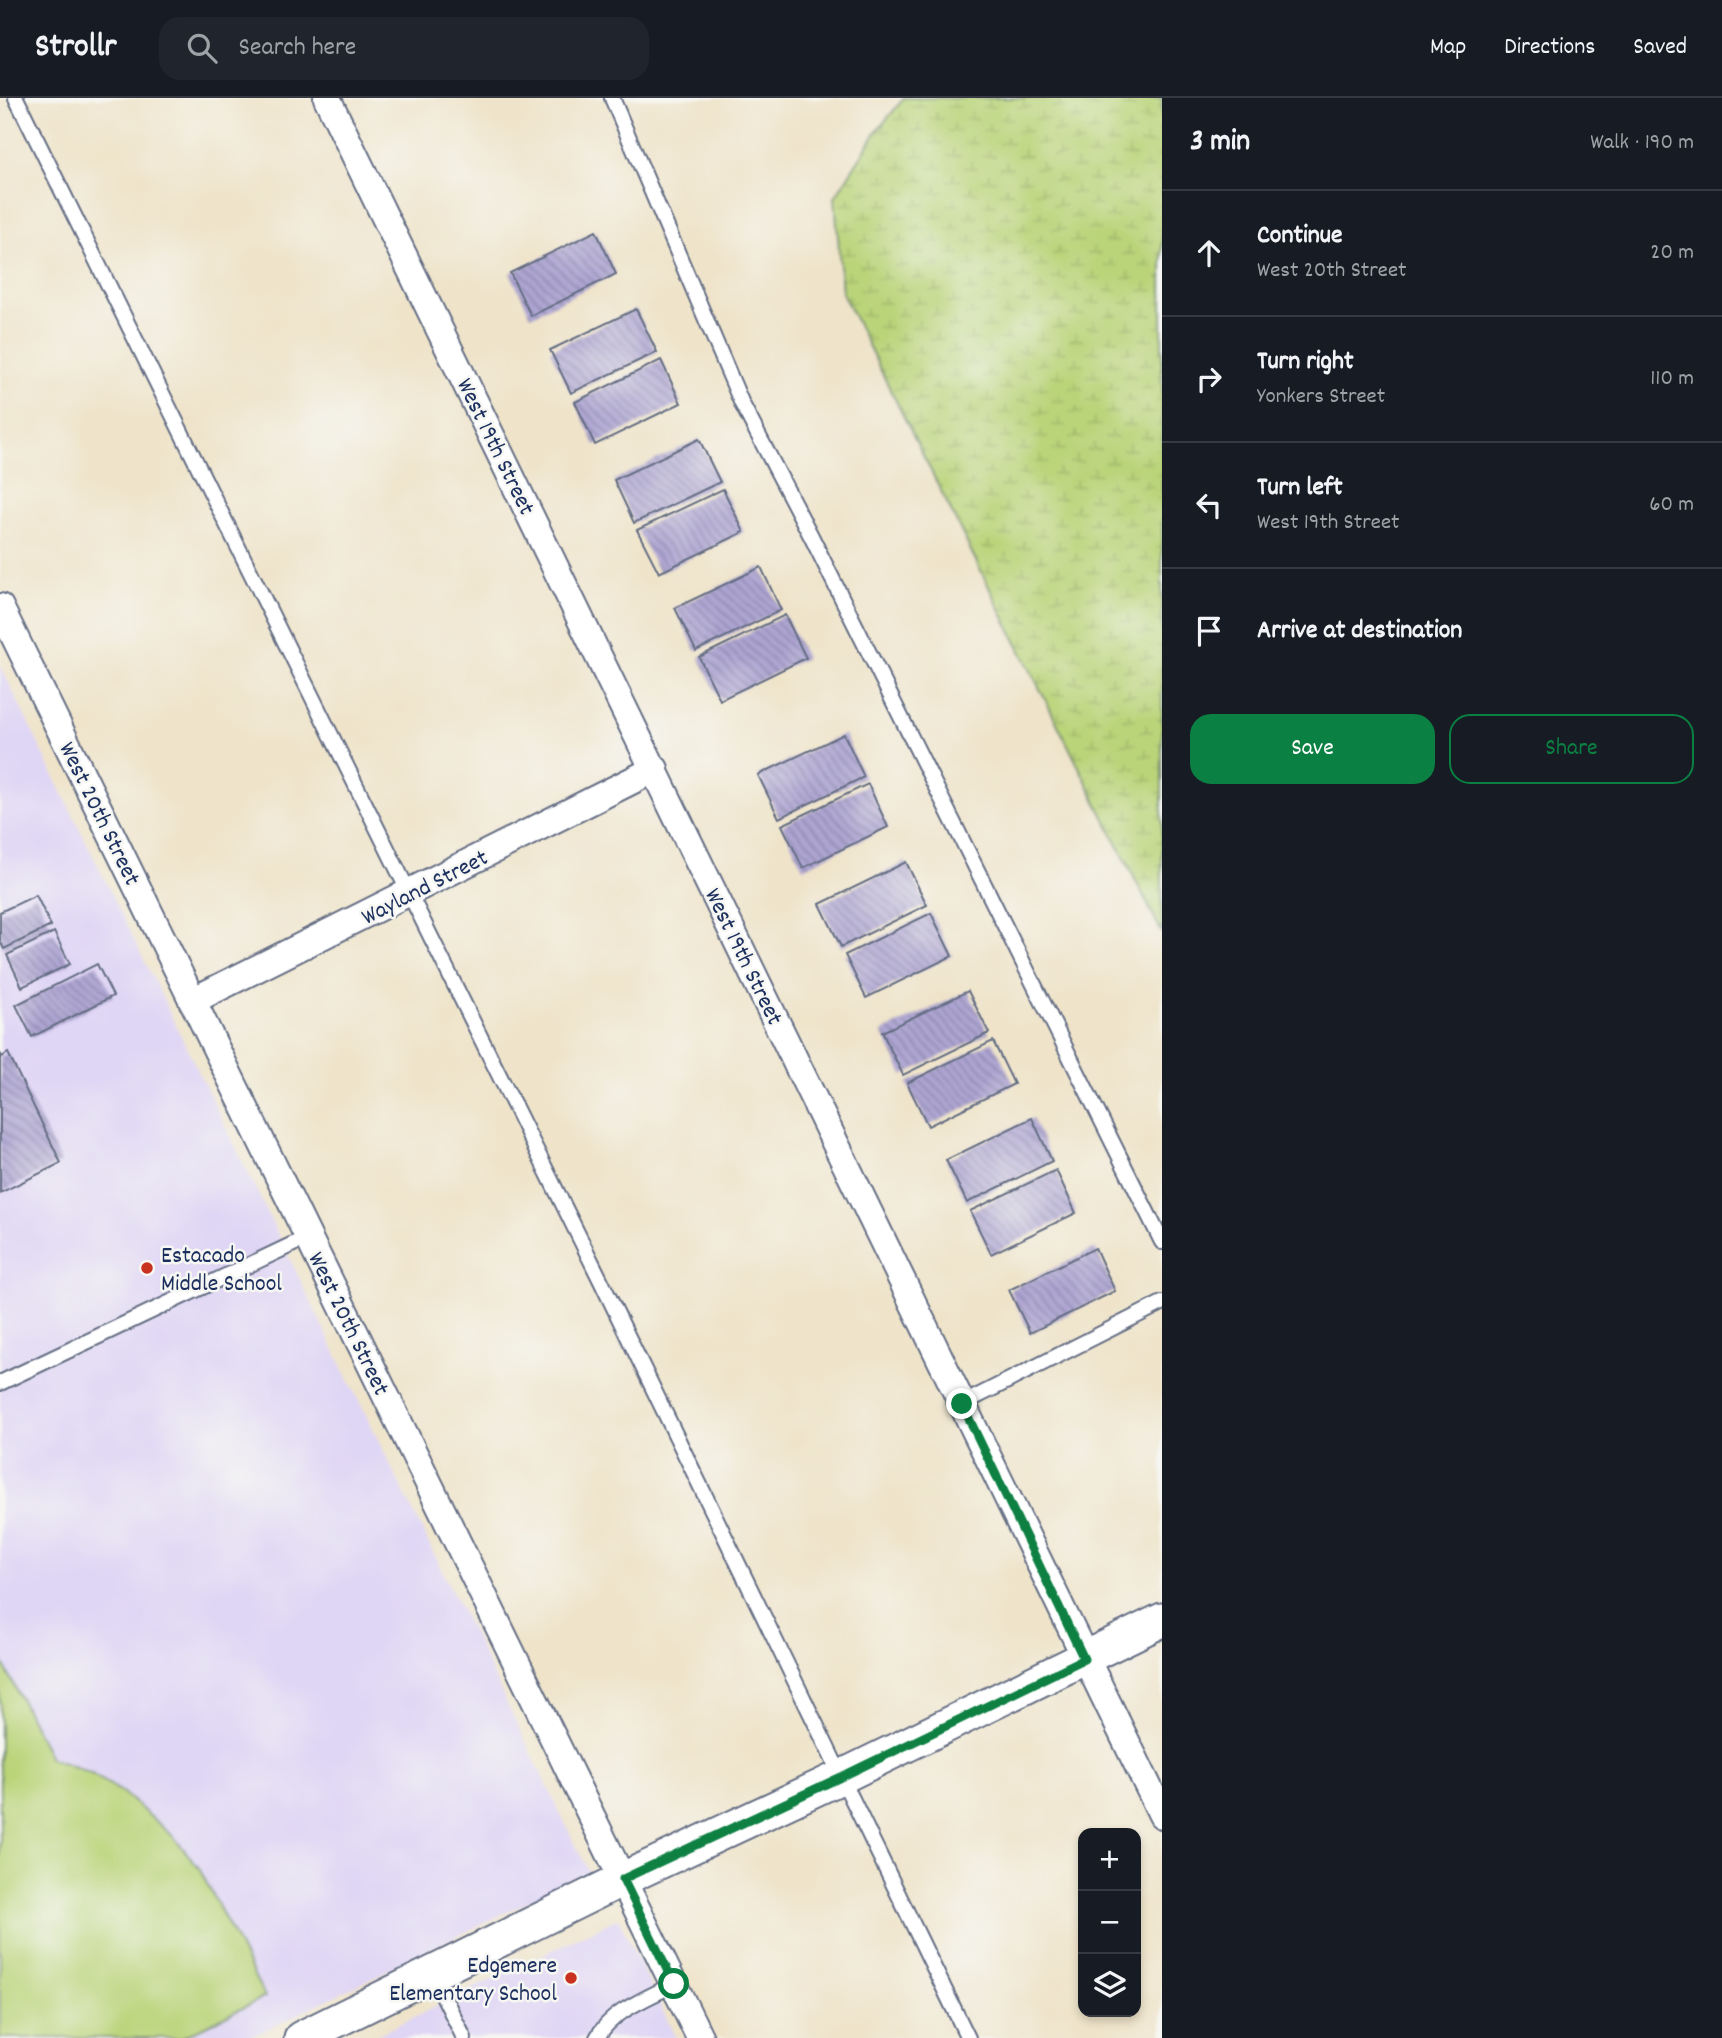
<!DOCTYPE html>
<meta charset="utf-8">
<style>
:root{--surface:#171b24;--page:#20242c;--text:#f1f3f6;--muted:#9ea1a6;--line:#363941;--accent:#0b8043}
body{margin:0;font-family:Dekko,sans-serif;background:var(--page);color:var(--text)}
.controls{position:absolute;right:21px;bottom:21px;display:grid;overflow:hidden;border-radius:14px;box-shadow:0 4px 10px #0003}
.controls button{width:63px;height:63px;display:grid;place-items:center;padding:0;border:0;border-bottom:2px solid var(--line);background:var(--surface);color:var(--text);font:35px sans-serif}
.stop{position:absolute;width:21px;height:21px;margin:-16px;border:5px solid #0b8043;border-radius:50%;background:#fff}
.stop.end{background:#0b8043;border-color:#fff;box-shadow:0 2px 7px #0008}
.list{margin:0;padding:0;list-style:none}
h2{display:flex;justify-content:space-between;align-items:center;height:91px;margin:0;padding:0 28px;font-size:30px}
h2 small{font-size:23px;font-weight:400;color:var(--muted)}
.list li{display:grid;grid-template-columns:46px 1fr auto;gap:21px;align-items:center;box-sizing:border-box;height:126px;padding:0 28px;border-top:2px solid var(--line)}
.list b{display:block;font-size:26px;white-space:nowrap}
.list p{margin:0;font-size:23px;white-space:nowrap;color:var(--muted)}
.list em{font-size:23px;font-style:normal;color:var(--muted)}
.actions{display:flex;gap:14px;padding:21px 28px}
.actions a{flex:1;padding:16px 0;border:2px solid var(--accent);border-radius:21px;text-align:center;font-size:24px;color:var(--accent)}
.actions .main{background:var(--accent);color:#fff}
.icon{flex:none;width:38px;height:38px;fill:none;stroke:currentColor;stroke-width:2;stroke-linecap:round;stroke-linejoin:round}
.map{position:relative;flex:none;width:1162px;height:1940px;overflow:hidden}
header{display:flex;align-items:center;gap:42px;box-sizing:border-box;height:98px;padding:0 35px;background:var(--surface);border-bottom:2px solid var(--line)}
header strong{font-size:33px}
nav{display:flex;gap:38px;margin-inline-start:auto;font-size:24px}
.search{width:490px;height:63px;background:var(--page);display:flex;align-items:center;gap:18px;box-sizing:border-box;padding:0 24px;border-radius:21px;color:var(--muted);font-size:26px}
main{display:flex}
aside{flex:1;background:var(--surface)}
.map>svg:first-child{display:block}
.built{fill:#dfd5f5}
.wetland{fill:url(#wetland-marsh);stroke:#6a826c;stroke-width:2}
.garden{fill:#bad479;stroke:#6a826c;stroke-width:2}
.building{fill:url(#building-back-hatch)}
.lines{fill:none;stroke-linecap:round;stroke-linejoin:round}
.service-casing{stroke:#656e84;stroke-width:18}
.minor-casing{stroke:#656e84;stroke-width:30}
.tertiary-casing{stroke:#656e84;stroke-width:37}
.service{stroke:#fff;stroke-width:14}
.minor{stroke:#fff;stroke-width:26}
.tertiary{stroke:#fff;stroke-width:33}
.route{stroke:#0b8043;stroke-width:9}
.poi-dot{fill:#c8321e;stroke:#f6f6f2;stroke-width:2.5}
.labels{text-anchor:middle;stroke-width:5;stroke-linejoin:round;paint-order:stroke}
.street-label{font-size:24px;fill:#1b2f5e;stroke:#f6f6f2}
.poi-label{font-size:24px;fill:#1b2f5e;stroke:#f6f6f2;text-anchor:start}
</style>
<header>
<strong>Strollr</strong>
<div class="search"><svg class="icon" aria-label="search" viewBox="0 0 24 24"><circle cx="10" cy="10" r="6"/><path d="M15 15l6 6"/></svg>Search here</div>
<nav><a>Map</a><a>Directions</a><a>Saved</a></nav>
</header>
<main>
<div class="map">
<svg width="1162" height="1940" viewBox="0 0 1162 1940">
<defs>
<pattern id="wetland-marsh" width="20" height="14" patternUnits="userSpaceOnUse" patternTransform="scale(1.75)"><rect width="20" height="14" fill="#bad479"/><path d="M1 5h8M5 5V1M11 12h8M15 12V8" fill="none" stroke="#9fb66b"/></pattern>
<pattern id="building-back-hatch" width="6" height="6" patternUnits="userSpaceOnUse" patternTransform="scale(1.75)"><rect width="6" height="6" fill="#aea5d2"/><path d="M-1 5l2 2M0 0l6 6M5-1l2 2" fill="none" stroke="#8d87ae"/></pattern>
</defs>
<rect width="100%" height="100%" fill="#f6f6f2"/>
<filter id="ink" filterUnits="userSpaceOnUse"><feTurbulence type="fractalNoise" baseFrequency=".0143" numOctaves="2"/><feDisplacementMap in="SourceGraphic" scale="14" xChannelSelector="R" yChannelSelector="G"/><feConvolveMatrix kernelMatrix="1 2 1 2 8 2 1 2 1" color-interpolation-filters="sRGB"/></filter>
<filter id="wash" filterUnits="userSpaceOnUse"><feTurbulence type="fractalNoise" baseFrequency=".00686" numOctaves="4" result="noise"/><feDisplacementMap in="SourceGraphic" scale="28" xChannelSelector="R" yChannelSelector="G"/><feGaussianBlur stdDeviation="1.57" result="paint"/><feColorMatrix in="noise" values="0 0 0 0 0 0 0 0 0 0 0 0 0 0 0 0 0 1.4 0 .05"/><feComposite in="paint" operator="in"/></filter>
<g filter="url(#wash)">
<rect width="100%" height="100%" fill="#efe4ca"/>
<path class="built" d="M0,567L589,1774L249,1940H0Z
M618,1820L676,1940H371Z"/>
<path class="wetland" d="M904,0H1162V835L842,195L835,99L877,33Z"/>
<path class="garden" d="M0,1559L50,1660L86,1673L122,1694L174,1739L199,1770L265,1899L181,1940H0Z"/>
<g id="blocks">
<path class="building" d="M596,133L616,176L531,218L510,175Z
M636,211L657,254L571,295L550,252Z
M661,262L681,305L595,347L575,304Z
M699,341L720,384L634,425L614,382Z
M723,391L744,434L659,475L637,432Z
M761,469L781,512L696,553L675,510Z
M785,517L806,560L720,602L699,559Z
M844,636L864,679L779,720L758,677Z
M868,686L888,729L803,770L782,727Z
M906,764L927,807L841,849L820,806Z
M36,797L51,828L4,851L0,843V814Z
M931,815L952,858L866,900L845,857Z
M54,834L70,866L22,889L7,857Z
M97,866L113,898L32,939L16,907Z
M968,893L989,935L903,977L882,934Z
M993,943L1014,986L928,1028L907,985Z
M0,955L2,959L8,955L61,1065L0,1095Z
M1032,1020L1052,1063L967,1105L946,1062Z
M1056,1072L1076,1115L991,1156L970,1113Z
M1095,1150L1115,1193L1030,1235L1009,1192Z"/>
</g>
</g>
<g filter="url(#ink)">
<use href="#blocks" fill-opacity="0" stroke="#656e84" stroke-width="2"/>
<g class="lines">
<defs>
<path id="service" d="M16,0L600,1181L968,1940
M612,0L742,306L811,438L1162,1144
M0,1285L308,1139
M962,1306L1162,1205
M432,1875L464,1940
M597,1940C611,1913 648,1900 674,1886"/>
<path id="minor" d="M327,0L1162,1717
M0,509L700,1940
M192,903L655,671"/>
<path id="tertiary" d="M301,1940L623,1781L841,1679L1162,1522"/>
</defs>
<use href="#service" class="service-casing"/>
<use href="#minor" class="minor-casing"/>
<use href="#tertiary" class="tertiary-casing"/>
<use href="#service" class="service"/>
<use href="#minor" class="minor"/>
<use href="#tertiary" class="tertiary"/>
</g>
</g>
<g class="lines" filter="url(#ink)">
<path class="route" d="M674,1886L623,1781L841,1679L1084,1561L962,1306"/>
</g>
<g class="poi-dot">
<circle cx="147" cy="1170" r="7"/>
<circle cx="571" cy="1880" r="7"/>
</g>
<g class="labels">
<g class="street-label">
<text transform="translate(497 348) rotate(64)" y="8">West 19th Street</text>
<text transform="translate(101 715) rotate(64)" y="8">West 20th Street</text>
<text transform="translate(424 788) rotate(-27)" y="8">Wayland Street</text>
<text transform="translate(745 858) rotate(64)" y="8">West 19th Street</text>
<text transform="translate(350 1225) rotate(64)" y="8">West 20th Street</text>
</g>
<g class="poi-label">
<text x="161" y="1164">Estacado<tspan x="161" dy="28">Middle School</tspan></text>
<text x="557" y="1874" text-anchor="end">Edgemere<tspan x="557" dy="28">Elementary School</tspan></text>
</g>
</g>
</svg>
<div class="controls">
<button>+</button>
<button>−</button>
<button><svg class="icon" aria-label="layers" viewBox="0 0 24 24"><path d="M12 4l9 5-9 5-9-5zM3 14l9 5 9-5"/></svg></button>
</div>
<div class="stop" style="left:674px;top:1886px"></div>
<div class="stop end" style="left:962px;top:1306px"></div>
</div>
<aside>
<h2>3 min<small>Walk · 190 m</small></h2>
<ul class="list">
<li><svg class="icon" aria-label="ahead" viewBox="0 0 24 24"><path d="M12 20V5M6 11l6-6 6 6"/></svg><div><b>Continue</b><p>West 20th Street</p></div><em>20 m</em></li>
<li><svg class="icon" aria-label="right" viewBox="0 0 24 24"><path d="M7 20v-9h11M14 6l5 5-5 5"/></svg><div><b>Turn right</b><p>Yonkers Street</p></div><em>110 m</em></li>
<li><svg class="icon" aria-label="left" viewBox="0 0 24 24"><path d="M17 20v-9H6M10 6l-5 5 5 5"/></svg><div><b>Turn left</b><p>West 19th Street</p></div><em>60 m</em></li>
<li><svg class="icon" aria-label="arrive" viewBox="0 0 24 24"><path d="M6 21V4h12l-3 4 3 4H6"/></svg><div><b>Arrive at destination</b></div></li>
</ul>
<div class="actions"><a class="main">Save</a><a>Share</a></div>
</aside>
</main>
